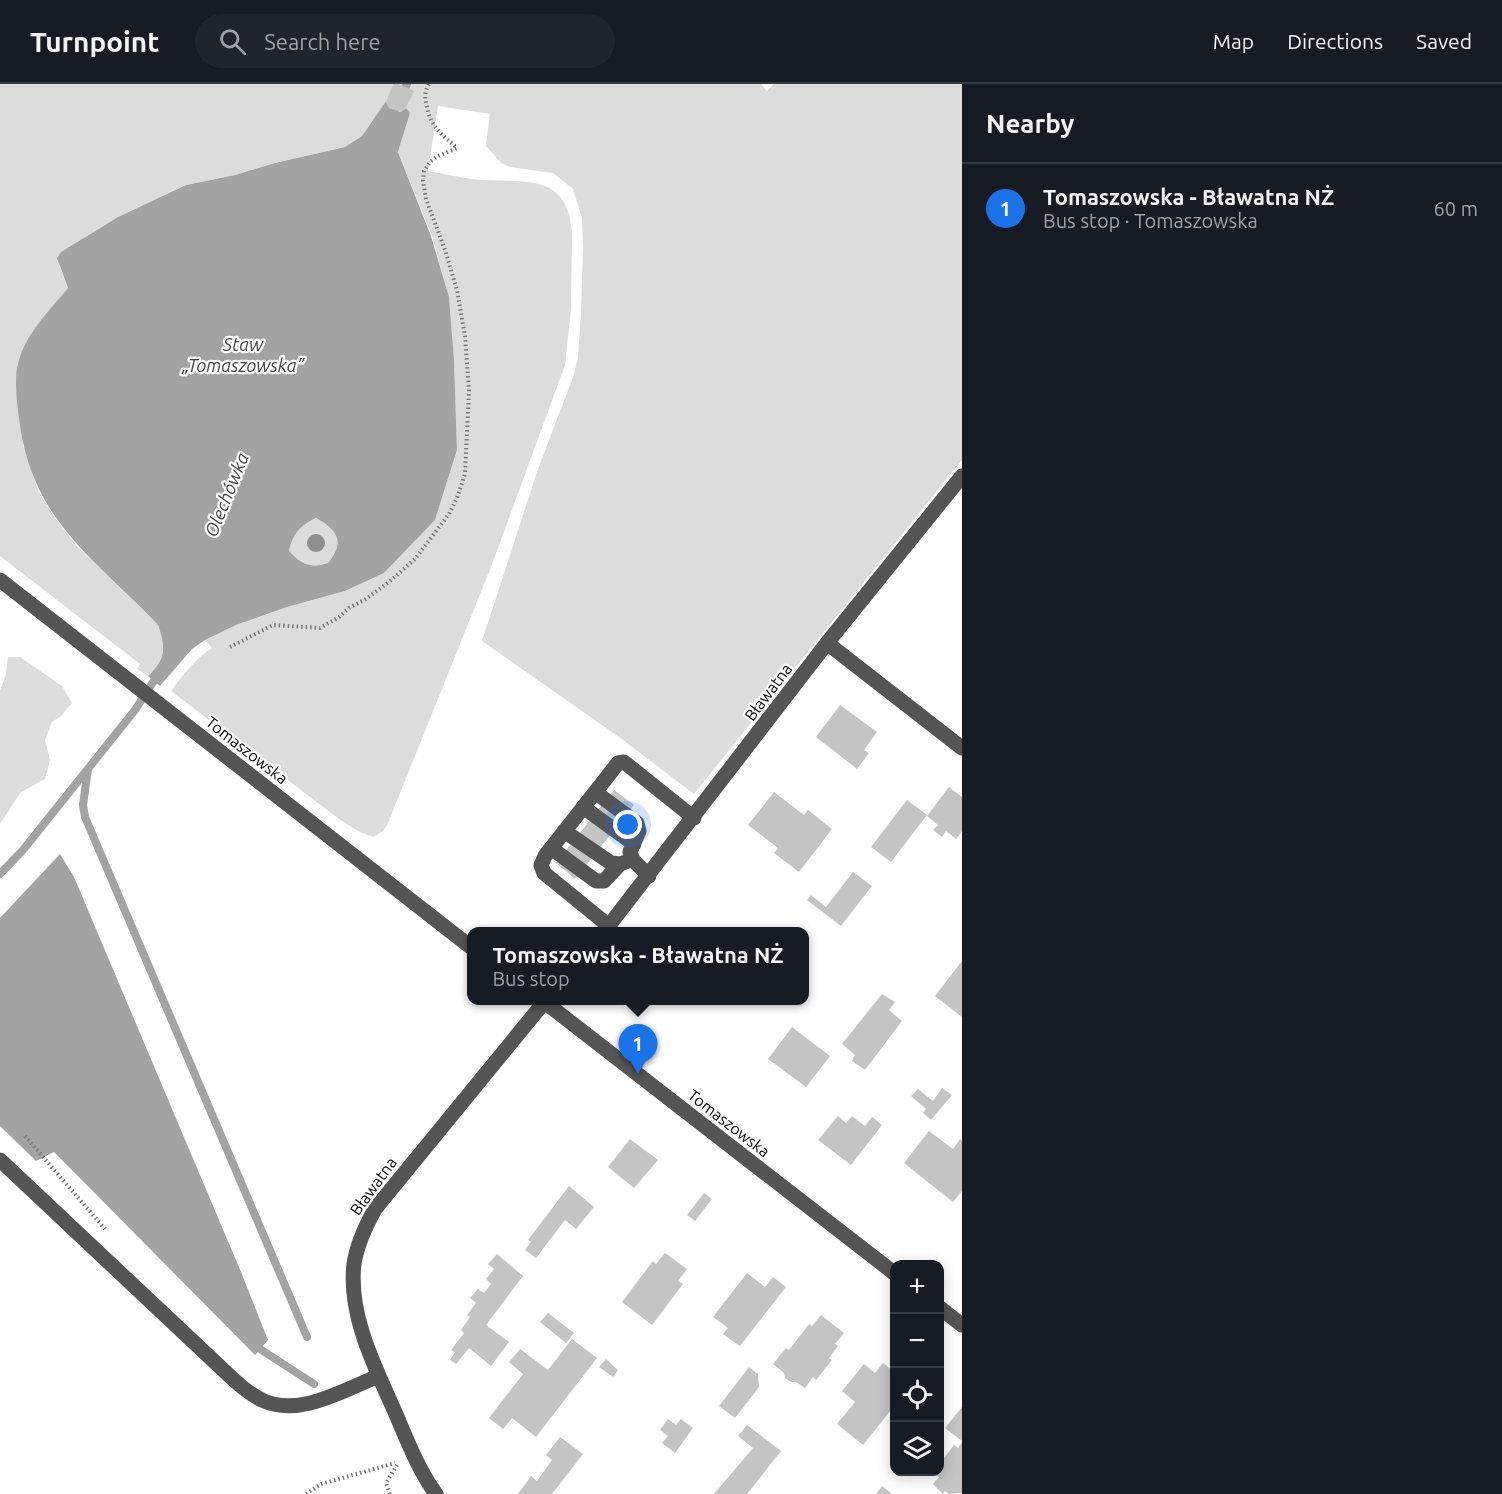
<!DOCTYPE html>
<meta charset="utf-8">
<style>
:root{--surface:#171b24;--page:#20242c;--text:#f1f3f6;--muted:#9ea1a6;--line:#363941;--accent:#1a73e8}
body{margin:0;font-family:Ubuntu,sans-serif;background:var(--page);color:var(--text)}
.controls{position:absolute;right:18px;bottom:18px;display:grid;overflow:hidden;border-radius:12px;box-shadow:0 3px 15px #0003}
.controls button{width:54px;height:54px;display:grid;place-items:center;padding:0;border:0;border-bottom:2px solid var(--line);background:var(--surface);color:var(--text);font:30px sans-serif}
.you{position:absolute;left:628px;top:741px;width:21px;height:21px;margin:-15px;border:4px solid #fff;border-radius:50%;background:#1a73e8;box-shadow:0 0 0 9px #1a73e833}
.badge{display:grid;place-items:center;width:39px;height:39px;border-radius:50%;background:var(--accent);color:#fff;font-size:20px;font-weight:700}
.pin{position:absolute;translate:-50% -50px;filter:drop-shadow(0 2px 3px #0008)}
.pin::after{content:'';position:absolute;top:32px;width:21px;height:18px;background:inherit;clip-path:polygon(0 0,100% 0,50% 100%)}
.popup{position:absolute;left:467px;top:843px;width:342px;height:78px;box-sizing:border-box;display:grid;place-content:center;border-radius:12px;background:var(--surface);filter:drop-shadow(0 2px 4px #0005);font-size:20px;white-space:nowrap;color:var(--muted)}
.popup b{font-size:22px;color:var(--text)}
.popup::after{content:'';position:absolute;left:50%;top:100%;margin-left:-12px;border:12px solid transparent;border-top-color:var(--surface)}
.list{margin:0;padding:0;list-style:none}
h2{display:flex;justify-content:space-between;align-items:center;height:78px;margin:0;padding:0 24px;font-size:26px}
h2 small{font-size:20px;font-weight:400;color:var(--muted)}
.list li{display:grid;grid-template-columns:39px 1fr auto;gap:18px;align-items:center;box-sizing:border-box;height:90px;padding:0 24px;border-top:2px solid var(--line)}
.list b{display:block;font-size:22px;white-space:nowrap}
.list p{margin:0;font-size:20px;white-space:nowrap;color:var(--muted)}
.list em{font-size:20px;font-style:normal;color:var(--muted)}
.icon{flex:none;width:33px;height:33px;fill:none;stroke:currentColor;stroke-width:2;stroke-linecap:round;stroke-linejoin:round}
.map{position:relative;flex:none;width:962px;height:1410px;overflow:hidden}
header{display:flex;align-items:center;gap:36px;box-sizing:border-box;height:84px;padding:0 30px;background:var(--surface);border-bottom:2px solid var(--line)}
header strong{font-size:28px}
nav{display:flex;gap:33px;margin-inline-start:auto;font-size:21px}
.search{width:420px;height:54px;background:var(--page);display:flex;align-items:center;gap:15px;box-sizing:border-box;padding:0 21px;border-radius:33px;color:var(--muted);font-size:22px}
main{display:flex}
aside{flex:1;background:var(--surface)}
.map>svg:first-child{display:block}
.green{fill:#dcdcdc}
.water{fill:#a3a3a3;fill-rule:evenodd}
.lines{fill:none;stroke-linecap:round;stroke-linejoin:round}
.stream{stroke:#a3a3a3;stroke-width:8}
.building{fill:#c4c4c4}
.path{stroke:#777;stroke-width:4;stroke-dasharray:1.5 3;stroke-linecap:butt}
.minor{stroke:#555;stroke-width:15}
.tree{fill:#8f8f8f}
.labels{text-anchor:middle;stroke-width:4.5;stroke-linejoin:round;paint-order:stroke}
.street-label{font-size:16px;fill:#000;stroke:#fff}
.water-label{font-size:18px;font-style:italic;fill:#444;stroke:#fff}
</style>
<header>
<strong>Turnpoint</strong>
<div class="search"><svg class="icon" aria-label="search" viewBox="0 0 24 24"><circle cx="10" cy="10" r="6"/><path d="M15 15l6 6"/></svg>Search here</div>
<nav><a>Map</a><a>Directions</a><a>Saved</a></nav>
</header>
<main>
<div class="map">
<svg width="962" height="1410" viewBox="0 0 962 1410">
<rect width="100%" height="100%" fill="#fff"/>
<path class="green" d="M0,0H393L386,17L362,52L345,63L275,79L235,91L186,101L118,133L85,153L59,181L68,204L31,249L23,362L38,406L53,431L77,462L158,541C166,564 166,575 148,592L137,585L140,580L0,472Z
M398,0H761L767,7L774,0H962V376L694,710L619,653L482,557L537,388L573,293L578,274L581,228L583,164L582,134L573,105L553,89L510,83L501,79L486,62L490,30L438,22L428,87C446,90 465,95 483,96C529,98 568,91 572,149L571,225L565,281L491,483L388,739L383,747L373,753L360,748L339,735L171,607C183,591 195,575 212,564L205,556L236,541L287,523L345,507L384,489L435,436L457,366L454,276L449,214L432,152L398,68L410,29L406,24L413,8Z
M316,434C338,446 345,458 328,479C311,485 301,480 289,467C292,450 301,441 316,434Z
M8,573H20L62,602L72,619L61,632L52,638L45,656L50,676L45,695L21,708L0,740V607L6,590Z"/>
<path class="water" d="M386,17C389,25 392,27 401,28L406,24L410,29L398,68L431,152L449,213L454,276L457,366L435,436L384,489L345,507L287,523L236,541L205,556L192,565L160,602L148,592C166,575 166,564 158,541C93,473 31,436 19,334C17,320 14,293 18,280C25,250 49,227 68,204L57,174L61,168L118,133L186,101L235,91L275,79L345,63L362,52ZM316,434C338,446 345,458 328,479C311,485 301,480 289,467C292,450 301,441 316,434Z
M60,770L74,793L241,1188L268,1256L255,1271L54,1068L36,1077L0,1042V834Z"/>
<g class="lines">
<path class="stream" d="M390,37L407,0
M88,685L83,721L85,733L307,1253
M0,790L23,766L135,626L159,589
M260,1265L314,1300"/>
</g>
<path class="building" d="M393,0H398L414,7L406,24L401,28L389,24L386,17Z
M840,621L877,648L864,666L869,669L857,685L816,653Z
M949,703L962,713V747L956,755L946,747L942,753L933,746L938,741L927,732Z
M614,706L634,721L575,795L556,779Z
M774,708L804,731L808,726L832,745L799,788L774,769L778,764L748,741Z
M907,716L927,731L891,778L871,763Z
M853,788L872,802L841,842L807,816L811,811L826,823Z
M962,877V933L935,912Z
M882,910L895,918L889,926L902,937L865,986L852,977L855,971L842,960Z
M792,943L830,972L806,1003L768,975Z
M942,1004L952,1011L931,1036L923,1029L926,1025L911,1012L918,1005L933,1017Z
M838,1032L846,1039L852,1032L865,1042L872,1033L882,1041L851,1081L818,1056Z
M929,1047L953,1065L960,1055L962,1057V1107L953,1118L904,1079Z
M630,1055L658,1076L634,1104L608,1083Z
M569,1102L594,1123L576,1145L565,1136L536,1174L525,1166L531,1158L528,1156Z
M704,1109L712,1115L695,1137L687,1131Z
M665,1169L687,1185L678,1197L683,1200L652,1241L622,1218L653,1177L656,1180Z
M497,1170L523,1192L486,1241L509,1258L491,1282L469,1264L456,1280L450,1276L455,1268L451,1266L464,1249L461,1246L470,1233L467,1231L476,1219L470,1214L478,1205L484,1209L491,1200L486,1195L494,1185L488,1180Z
M747,1189L765,1203L773,1193L786,1203L740,1262L723,1250L728,1244L713,1233Z
M548,1229L574,1249L566,1259L540,1238Z
M821,1231L844,1249L835,1260L838,1262L829,1274L832,1276L816,1296L813,1293L805,1304L796,1298H791L785,1294L784,1289L773,1280L786,1264L789,1266L809,1240L812,1242Z
M572,1255L597,1274L536,1353L512,1334L503,1345L489,1334L523,1290L509,1278L520,1265L548,1286Z
M606,1275L618,1286L613,1293L599,1283Z
M883,1279L894,1288V1322L863,1361L837,1340L855,1318L842,1307L864,1280L875,1289Z
M749,1283L758,1290L759,1303L735,1334L719,1322Z
M962,1323V1357L945,1344Z
M668,1335L676,1341L681,1335L693,1344L675,1369L662,1359L668,1352L660,1346Z
M747,1341L781,1367L747,1410H714L753,1364L738,1352Z
M560,1353L583,1370L552,1410H518L531,1392L537,1397L552,1376L546,1371Z
M962,1358V1409L949,1410L945,1407L943,1410L933,1400L939,1393L932,1388H940V1379L954,1361L958,1364Z
M882,1402L892,1410H876Z"/>
<g class="lines">
<path class="path" d="M230,563L273,541L320,544L339,533L349,524L366,515L389,498L415,475L449,430L457,414L465,390L469,307L465,252L457,206L445,166L426,115L423,97L424,87L430,78L438,72L457,64C442,50 431,44 427,23C425,15 424,8 429,0
M25,1052L105,1145
M306,1410L321,1400L395,1379
M390,1410L386,1399L397,1381"/>
<path class="minor" d="M0,496L472,864
M827,559L962,664
M595,708L637,739L639,747L630,768L633,776L649,792
M583,723L634,760
M564,747L611,779L620,780L626,778
M551,764L596,797H604L620,780
M609,842L544,789L541,781L545,772L618,679L624,678L694,734
M604,848L827,559L962,392
M542,916L894,1189
M0,1076L217,1280C231,1293 246,1309 264,1317C301,1333 345,1305 379,1292
M940,1224L962,1241
M436,1410C418,1385 407,1356 395,1328C375,1283 348,1231 354,1180C357,1160 365,1143 375,1125L546,916"/>
</g>
<circle class="tree" cx="316" cy="459" r="9"/>
<g class="labels">
<g class="street-label">
<text transform="translate(768 608) rotate(-53)" y="6">Bławatna</text>
<text transform="translate(247 666) rotate(38)" y="6">Tomaszowska</text>
<text transform="translate(729 1039) rotate(38)" y="6">Tomaszowska</text>
<text transform="translate(373 1102) rotate(-54)" y="6">Bławatna</text>
</g>
<g class="water-label">
<text x="243" y="267">Staw<tspan x="243" dy="21">„Tomaszowska”</tspan></text>
<text transform="translate(227 411) rotate(-68)" y="6">Olechówka</text>
</g>
</g>
</svg>
<div class="controls">
<button>+</button>
<button>−</button>
<button><svg class="icon" aria-label="locate" viewBox="0 0 24 24"><circle cx="12" cy="12" r="6"/><path d="M12 2v4M12 18v4M2 12h4M18 12h4"/></svg></button>
<button><svg class="icon" aria-label="layers" viewBox="0 0 24 24"><path d="M12 4l9 5-9 5-9-5zM3 14l9 5 9-5"/></svg></button>
</div>
<div class="you"></div>
<div class="pin badge" style="left:638px;top:990px">1</div>
<div class="popup"><b>Tomaszowska - Bławatna NŻ</b>Bus stop</div>
</div>
<aside>
<h2>Nearby<small></small></h2>
<ul class="list">
<li><span class="badge">1</span><div><b>Tomaszowska - Bławatna NŻ</b><p>Bus stop · Tomaszowska</p></div><em>60 m</em></li>
</ul>
</aside>
</main>
